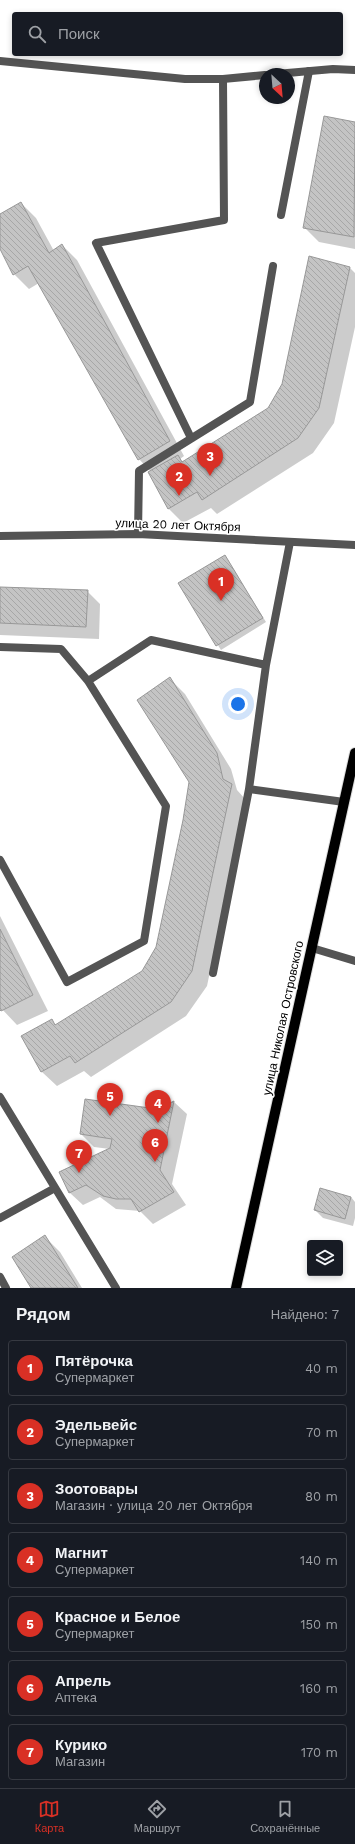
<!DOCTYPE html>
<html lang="ru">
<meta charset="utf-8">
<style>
:root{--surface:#171b24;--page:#242831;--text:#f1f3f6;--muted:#9ea1a6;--line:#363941;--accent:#d93025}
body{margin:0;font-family:"Work Sans",sans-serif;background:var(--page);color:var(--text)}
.controls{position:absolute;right:12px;bottom:12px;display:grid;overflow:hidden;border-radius:4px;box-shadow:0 2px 6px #0003}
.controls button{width:36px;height:36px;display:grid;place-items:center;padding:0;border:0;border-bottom:1px solid var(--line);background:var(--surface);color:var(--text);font:20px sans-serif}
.compass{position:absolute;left:259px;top:68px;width:36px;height:36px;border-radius:50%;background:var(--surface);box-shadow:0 2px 6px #0003;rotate:154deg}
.you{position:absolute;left:238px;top:704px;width:14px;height:14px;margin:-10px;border:3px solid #fff;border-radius:50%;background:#1a73e8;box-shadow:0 0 0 6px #1a73e833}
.badge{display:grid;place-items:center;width:26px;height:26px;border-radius:50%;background:var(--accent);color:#fff;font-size:13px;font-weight:700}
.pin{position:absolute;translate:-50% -33px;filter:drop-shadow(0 1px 2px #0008)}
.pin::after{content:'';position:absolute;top:21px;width:14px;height:12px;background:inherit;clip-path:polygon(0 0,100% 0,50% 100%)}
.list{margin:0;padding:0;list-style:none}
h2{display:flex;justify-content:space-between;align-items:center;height:52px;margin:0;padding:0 16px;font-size:17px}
h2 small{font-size:13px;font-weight:400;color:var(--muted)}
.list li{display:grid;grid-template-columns:26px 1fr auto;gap:12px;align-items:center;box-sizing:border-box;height:56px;margin:0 8px 8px;padding:0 8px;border:1px solid var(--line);border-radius:4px}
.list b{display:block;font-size:15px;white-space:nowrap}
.list p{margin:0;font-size:13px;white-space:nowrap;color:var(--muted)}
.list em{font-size:13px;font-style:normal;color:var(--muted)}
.icon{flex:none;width:22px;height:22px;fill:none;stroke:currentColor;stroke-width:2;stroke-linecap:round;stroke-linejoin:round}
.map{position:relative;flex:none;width:355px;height:1288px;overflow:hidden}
.search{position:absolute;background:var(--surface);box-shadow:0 2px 6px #0003;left:12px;right:12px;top:12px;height:44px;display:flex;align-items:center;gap:10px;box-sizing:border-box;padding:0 14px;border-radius:4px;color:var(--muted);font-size:15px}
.sheet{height:500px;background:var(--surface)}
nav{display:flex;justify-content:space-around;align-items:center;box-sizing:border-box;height:56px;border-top:1px solid var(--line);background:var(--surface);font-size:11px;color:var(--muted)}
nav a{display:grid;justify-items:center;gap:2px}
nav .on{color:var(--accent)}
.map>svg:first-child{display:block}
.shadow{fill:#0003}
.building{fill:url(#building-back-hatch);stroke:#989898}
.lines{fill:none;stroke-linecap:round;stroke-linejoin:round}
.primary-casing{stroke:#dbdbdb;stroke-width:12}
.service{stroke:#545454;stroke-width:8}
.minor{stroke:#545454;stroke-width:8}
.primary{stroke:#000;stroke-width:10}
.labels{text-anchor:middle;stroke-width:3;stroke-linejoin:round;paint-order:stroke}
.street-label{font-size:12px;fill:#000;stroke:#fff}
</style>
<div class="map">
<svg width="355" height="1288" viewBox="0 0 355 1288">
<defs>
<pattern id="building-back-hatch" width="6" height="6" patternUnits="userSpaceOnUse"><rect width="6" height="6" fill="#c4c4c4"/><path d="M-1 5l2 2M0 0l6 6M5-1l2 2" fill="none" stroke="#a7a7a7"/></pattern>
</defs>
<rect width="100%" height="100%" fill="#fff"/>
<path class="shadow" d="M325,117L355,123V249L319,242L304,227Z
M21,203L36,218L54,251L62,245L77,260L184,456L180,459L183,462L269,409L350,268L355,273V327L334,423L313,453L217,514L211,508L183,523L168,508L151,472L139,459L39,283L29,289L14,274L0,246V215Z
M225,556L266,622L221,650L179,584Z
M0,588L87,591L100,604L99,639L0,635Z
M170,679L185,694L231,769L237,790L246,800L207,986L186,1016L91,1077L84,1071L57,1086L42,1072L23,1036L51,1020L57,1026L142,972L157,948L184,820L190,782Z
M0,916L48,1011L17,1025L0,1007Z
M174,1102L187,1114L172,1184L186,1205L153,1224L140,1211L116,1209L100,1197L83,1205L70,1193L61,1173L110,1149L94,1147L81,1134L158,1110Z
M351,1197L355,1202V1218L353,1226L323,1218L315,1210Z
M45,1237L60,1252L82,1288H32Z"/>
<path class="building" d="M324,116L355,122L354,237L303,228Z
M21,202L49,253L62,244L170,441L138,460L28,266L13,275L0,249V214Z
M309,256L350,267L319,408L298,438L202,500L197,492L168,509L148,472L178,455L182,462L268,408L282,384Z
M225,555L263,618L216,646L178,583Z
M0,587L88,590L86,627L0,623Z
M170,677L217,753L223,779L232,784L192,971L171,1002L75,1063L70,1056L41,1072L21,1036L52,1019L55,1025L142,971L156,947L183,820L189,782L137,700Z
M0,929L33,995L1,1011L0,1010Z
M85,1099L157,1109L174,1101L160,1170L174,1192L139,1212L131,1199H116L103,1196L86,1185L69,1193L59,1172L110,1148L112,1139L80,1134Z
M320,1188L351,1197L345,1219L314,1210Z
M45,1235L78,1288H31L12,1257Z"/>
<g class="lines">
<defs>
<path id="primary" d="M236,1288L355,753"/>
</defs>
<use href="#primary" class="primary-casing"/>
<path class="service" d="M281,215L309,71
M191,438L96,243L224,220L223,79
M138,534L139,471L250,402L273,266
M0,647L61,649L88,681L166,806L144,941L67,982L0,860
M266,665L249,789L344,802
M88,681L151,640L266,665L290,542
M213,973L249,789
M0,1097L116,1288
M0,1218L55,1188
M0,1277L6,1288"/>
<path class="minor" d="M0,61L185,79H223L265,75
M276,74L333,69L355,70
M0,536L138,534L355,545
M312,948L355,961"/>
<use href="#primary" class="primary"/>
</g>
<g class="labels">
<g class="street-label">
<text transform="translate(178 525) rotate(2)" y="4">улица 20 лет Октября</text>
<text transform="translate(283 1018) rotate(-78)" y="4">улица Николая Островского</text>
</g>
</g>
</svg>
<div class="controls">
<button><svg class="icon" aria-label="layers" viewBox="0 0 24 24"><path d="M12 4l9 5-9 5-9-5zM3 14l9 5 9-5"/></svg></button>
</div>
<svg class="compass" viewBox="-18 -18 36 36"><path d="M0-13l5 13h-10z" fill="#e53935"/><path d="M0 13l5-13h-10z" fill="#9ea1a6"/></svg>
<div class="you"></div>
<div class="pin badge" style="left:221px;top:601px">1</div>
<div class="pin badge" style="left:179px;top:496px">2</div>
<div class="pin badge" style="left:210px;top:476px">3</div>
<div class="pin badge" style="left:158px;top:1123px">4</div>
<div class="pin badge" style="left:110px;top:1116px">5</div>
<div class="pin badge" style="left:155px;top:1162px">6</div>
<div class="pin badge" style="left:79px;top:1173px">7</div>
<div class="search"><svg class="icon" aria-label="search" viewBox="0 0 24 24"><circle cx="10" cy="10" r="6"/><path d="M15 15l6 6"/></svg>Поиск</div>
</div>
<section class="sheet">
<h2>Рядом<small>Найдено: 7</small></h2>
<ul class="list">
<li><span class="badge">1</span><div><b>Пятёрочка</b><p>Супермаркет</p></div><em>40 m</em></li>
<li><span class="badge">2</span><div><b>Эдельвейс</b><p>Супермаркет</p></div><em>70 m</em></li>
<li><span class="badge">3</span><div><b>Зоотовары</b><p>Магазин · улица 20 лет Октября</p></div><em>80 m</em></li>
<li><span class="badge">4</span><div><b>Магнит</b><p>Супермаркет</p></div><em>140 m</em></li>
<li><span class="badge">5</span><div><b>Красное и Белое</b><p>Супермаркет</p></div><em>150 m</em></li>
<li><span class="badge">6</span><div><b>Апрель</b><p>Аптека</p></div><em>160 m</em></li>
<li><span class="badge">7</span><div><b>Курико</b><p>Магазин</p></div><em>170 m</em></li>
</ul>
</section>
<nav>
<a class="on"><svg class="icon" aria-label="map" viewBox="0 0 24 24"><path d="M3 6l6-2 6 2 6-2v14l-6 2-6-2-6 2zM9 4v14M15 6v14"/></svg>Карта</a>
<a><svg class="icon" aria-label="directions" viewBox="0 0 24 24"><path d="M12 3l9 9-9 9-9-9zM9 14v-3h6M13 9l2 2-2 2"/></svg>Маршрут</a>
<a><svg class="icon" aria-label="saved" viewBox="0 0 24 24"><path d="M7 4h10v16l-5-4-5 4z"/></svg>Сохранённые</a>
</nav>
